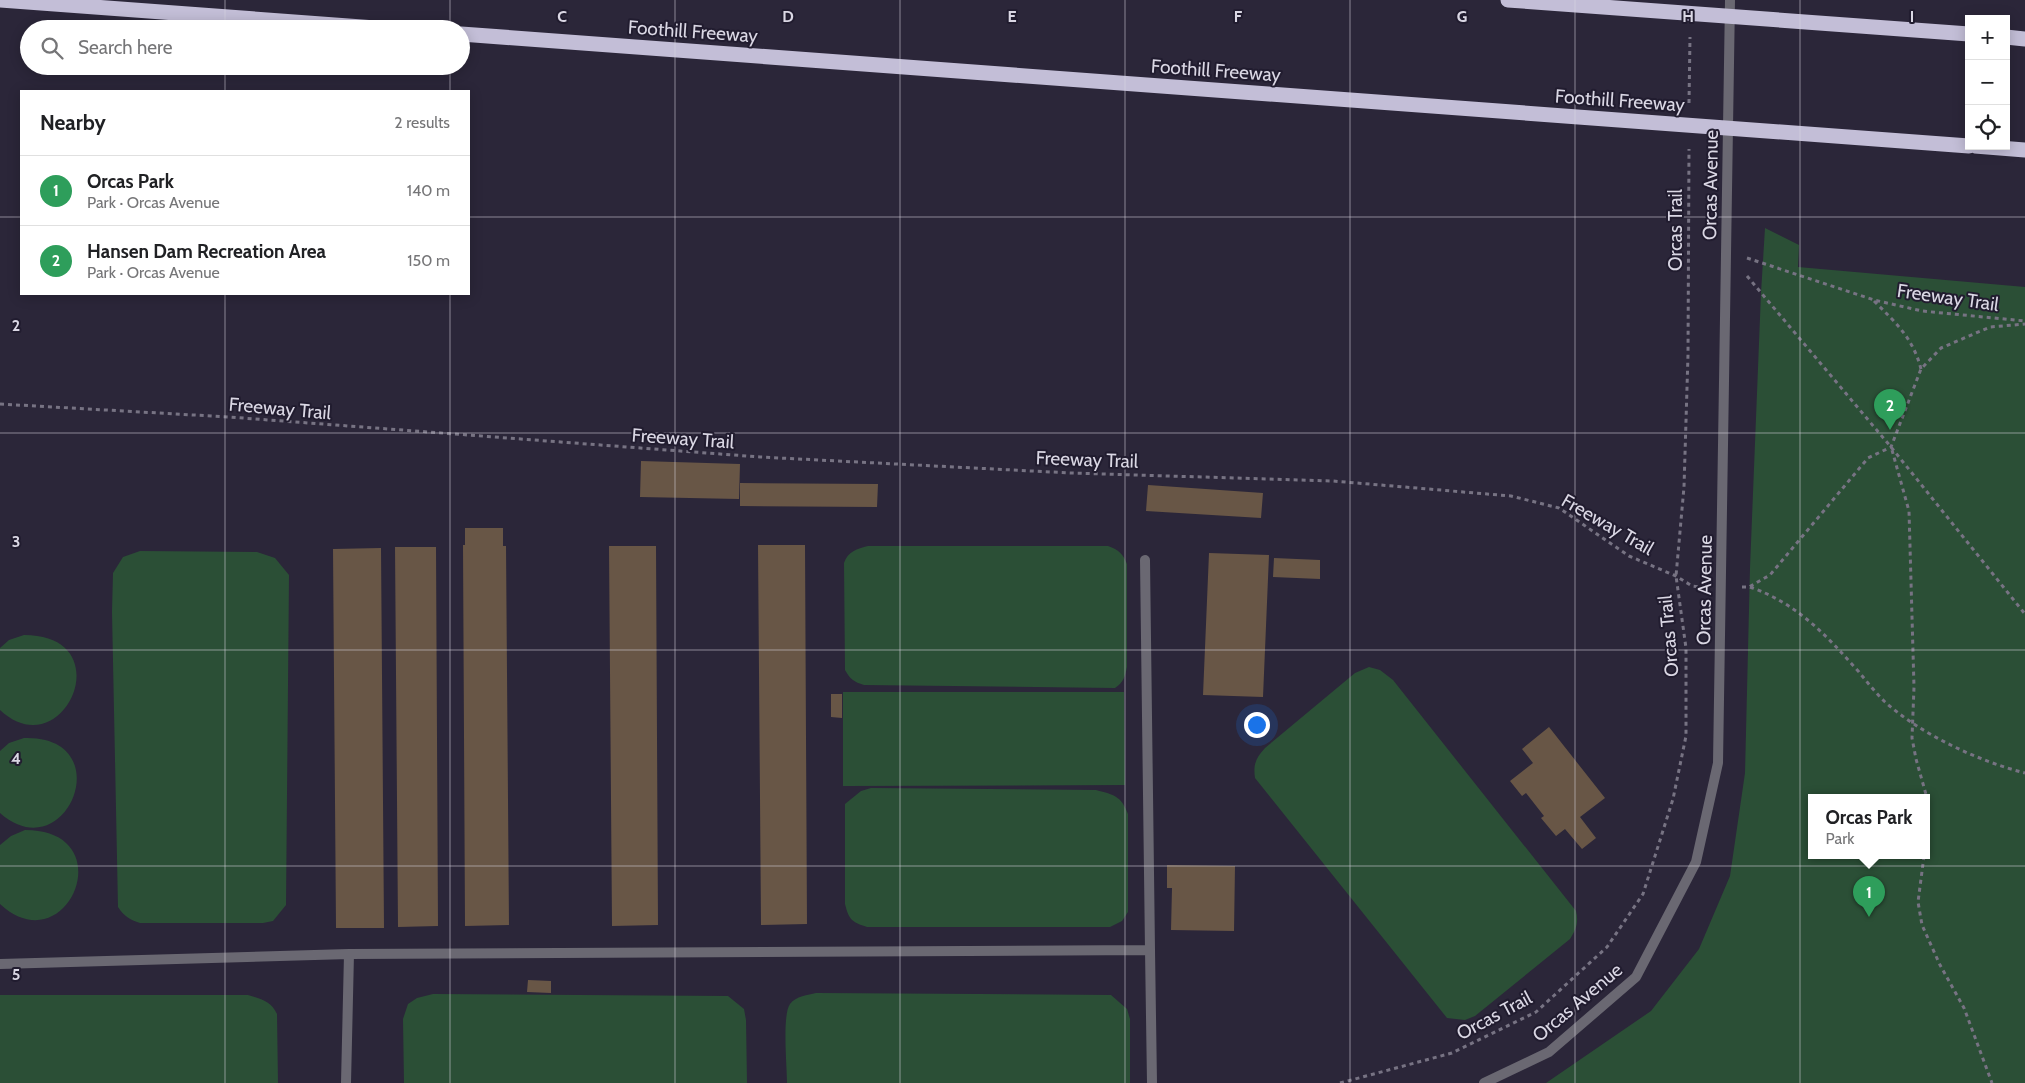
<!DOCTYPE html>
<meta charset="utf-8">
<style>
:root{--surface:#fff;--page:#f2f2f2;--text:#202124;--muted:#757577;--line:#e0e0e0;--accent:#7e5765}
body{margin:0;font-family:Cabin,sans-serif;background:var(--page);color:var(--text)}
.controls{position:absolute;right:15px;top:15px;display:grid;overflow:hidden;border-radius:0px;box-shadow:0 2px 12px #0003}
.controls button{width:45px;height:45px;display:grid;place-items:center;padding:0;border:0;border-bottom:1px solid var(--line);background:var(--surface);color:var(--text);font:25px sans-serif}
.you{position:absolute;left:1256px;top:724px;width:18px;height:18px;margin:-12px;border:4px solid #fff;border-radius:50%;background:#1a73e8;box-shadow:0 0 0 8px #1a73e833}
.badge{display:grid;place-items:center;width:32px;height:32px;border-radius:50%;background:var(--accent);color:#fff;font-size:16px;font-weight:700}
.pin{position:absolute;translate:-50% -41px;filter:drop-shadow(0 1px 2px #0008)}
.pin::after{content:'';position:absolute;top:26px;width:18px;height:15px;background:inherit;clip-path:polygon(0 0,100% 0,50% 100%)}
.popup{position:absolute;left:1808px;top:794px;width:122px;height:65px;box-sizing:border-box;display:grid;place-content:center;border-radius:0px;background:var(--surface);filter:drop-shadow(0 1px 4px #0005);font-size:16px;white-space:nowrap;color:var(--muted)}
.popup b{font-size:19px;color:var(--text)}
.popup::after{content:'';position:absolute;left:50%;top:100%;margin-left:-10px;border:10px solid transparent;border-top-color:var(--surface)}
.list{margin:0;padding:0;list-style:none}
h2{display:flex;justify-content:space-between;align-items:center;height:65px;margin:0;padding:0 20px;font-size:21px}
h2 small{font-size:16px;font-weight:400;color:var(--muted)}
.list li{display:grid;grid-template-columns:32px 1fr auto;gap:15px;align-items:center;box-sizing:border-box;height:70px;padding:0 20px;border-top:1px solid var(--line)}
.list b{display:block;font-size:19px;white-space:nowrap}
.list p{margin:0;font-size:16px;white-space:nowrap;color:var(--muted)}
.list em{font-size:16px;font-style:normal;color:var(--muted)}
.icon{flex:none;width:28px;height:28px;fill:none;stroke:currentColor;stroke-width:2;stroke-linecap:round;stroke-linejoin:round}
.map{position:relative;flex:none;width:2025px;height:1083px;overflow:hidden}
.search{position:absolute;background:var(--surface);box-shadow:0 2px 12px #0003;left:20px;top:20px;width:450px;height:55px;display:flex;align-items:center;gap:12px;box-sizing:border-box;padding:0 18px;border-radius:28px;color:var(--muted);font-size:19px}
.panel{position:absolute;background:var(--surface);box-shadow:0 2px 12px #0003;left:20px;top:90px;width:450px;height:205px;border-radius:0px}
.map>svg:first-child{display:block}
.green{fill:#2b4f36;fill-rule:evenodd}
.building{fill:#685646}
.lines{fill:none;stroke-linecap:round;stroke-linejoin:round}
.path{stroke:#777383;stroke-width:3;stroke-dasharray:4 4;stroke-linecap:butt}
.service{stroke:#6a6872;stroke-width:10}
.minor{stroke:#6a6872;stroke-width:10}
.motorway{stroke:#c3bed7;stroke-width:15}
.grid{fill:none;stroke:#dad7e4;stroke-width:1;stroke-opacity:0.55}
.labels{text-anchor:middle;stroke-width:4;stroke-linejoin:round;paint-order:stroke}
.street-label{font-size:19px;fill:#dad7e4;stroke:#211c2f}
.grid-label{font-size:16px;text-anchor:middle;font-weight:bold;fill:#dad7e4;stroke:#211c2f;stroke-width:4;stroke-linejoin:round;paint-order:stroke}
</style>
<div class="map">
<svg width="2025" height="1083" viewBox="0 0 2025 1083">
<rect width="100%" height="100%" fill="#2b2639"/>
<path class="green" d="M1765,228L1799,245L1798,267L2025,287V1083H1546L1651,1011L1699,949L1730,876L1745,773L1750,568L1761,293ZM1812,798H1926V856H1812Z
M868,546H1108C1119,550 1123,554 1127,564V667C1125,676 1124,682 1115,688L864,685C854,682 850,679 845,670L844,563C848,551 857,549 868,546Z
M140,551L257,552L275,558L289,575L286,905L273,921L263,923H140C130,920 124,916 118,907L112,612L113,573L123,557Z
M24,635C123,635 63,769 0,710V648L9,640Z
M1369,667L1380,670L1393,680L1576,911C1579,922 1576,930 1570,939L1475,1016L1465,1020L1447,1018L1255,778C1253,764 1256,758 1265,748L1355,673Z
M843,692H1124L1125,785L843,786Z
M24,738C121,735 67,872 0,813V751L9,743Z
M871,788L1096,790C1115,795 1121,796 1128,814V912L1122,921L1110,927H867C852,922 849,920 845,904V804L861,791Z
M25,830C124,830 67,966 0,904V845L11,836Z
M816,993L1111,995L1127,1009L1130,1019V1083H787C787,1067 782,1015 790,1004C796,996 808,995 816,993Z
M433,994L728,996L744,1009L746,1020L747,1083H404L403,1019L408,1004L417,998Z
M0,995H248C261,999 271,1001 277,1014L278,1083H0Z"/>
<path class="building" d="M641,461L740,464L739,499L640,497Z
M740,483L878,484L877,507L740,506Z
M1148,485L1263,493L1261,518L1146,511Z
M465,528H503V546H506L509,925L465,926L463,545H465Z
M758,545H805L807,924L761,925Z
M609,546H656L658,925L612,926Z
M395,547H436L438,926L398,927Z
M381,548L384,928H336L333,549Z
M1209,553L1269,555L1263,697L1203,695Z
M1274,558L1320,560V579L1273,577Z
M831,694H842V718L831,717Z
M1549,727L1605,798L1580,817L1596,838L1582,849L1565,829L1556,836L1541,818L1544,816L1526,793L1522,796L1510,781L1533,763L1522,749Z
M1167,865L1235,866L1234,931L1171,930L1172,888H1167Z
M528,980L551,981V993L527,992Z"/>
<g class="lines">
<path class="path" d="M1689,103L1690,37
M1747,258L1874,300L1922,311L2025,321
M1747,276L1891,447L2025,614
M1874,301C1896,323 1913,338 1921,369
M0,404L229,417L760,457L1071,473L1333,481L1511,496L1559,508L1629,556L1676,576L1692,586L1701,587
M1892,450L1909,511L1914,687L1912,738L1916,759L1927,798L1926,830
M1742,587H1749L1770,575L1868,458L1891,447L1921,369L1941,348L1990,327L2025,324
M1750,587C1798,604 1826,635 1859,672C1867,682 1875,692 1884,701C1920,734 1978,761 2025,773
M1924,856L1918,902L1922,925L1940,965L1964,1008L1992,1083
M1340,1083L1452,1053L1536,1012L1607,947L1643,894L1673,799L1686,736V648L1676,576L1684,487L1688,355L1689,149"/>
<path class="service" d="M1145,560L1150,950
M0,964L349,954
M346,1083L349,954L1150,950L1152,1083"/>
<path class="minor" d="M1484,1083L1549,1052L1636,977L1696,862L1718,763L1730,0"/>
<path class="motorway" d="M0,0L389,29
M1508,0L1969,34
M461,34L1969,146
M2006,37L2025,39
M1975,146L2025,150"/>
</g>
<path class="grid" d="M225,0V29M450,0V29M675,0V1083M900,0V1083M1125,0V1083M1350,0V1083M1575,0V1083M1800,0V1083M225,66V91M450,66V91M0,217H21M469,217H2025M225,294V1083M450,294V1083M0,433H2025M0,650H2025M0,866H2025"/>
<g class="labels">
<g class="street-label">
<text transform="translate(693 31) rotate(4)" y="7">Foothill Freeway</text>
<text transform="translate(1216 70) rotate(4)" y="7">Foothill Freeway</text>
<text transform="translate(1620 100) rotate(4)" y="7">Foothill Freeway</text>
<text transform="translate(1710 185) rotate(-89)" y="7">Orcas Avenue</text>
<text transform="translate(1675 230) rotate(-90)" y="7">Orcas Trail</text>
<text transform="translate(1948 297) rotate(8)" y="7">Freeway Trail</text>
<text transform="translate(280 408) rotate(5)" y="7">Freeway Trail</text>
<text transform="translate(683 438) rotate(4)" y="7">Freeway Trail</text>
<text transform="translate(1087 459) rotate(2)" y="7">Freeway Trail</text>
<text transform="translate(1608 524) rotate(30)" y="7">Freeway Trail</text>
<text transform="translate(1704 590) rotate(-89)" y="7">Orcas Avenue</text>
<text transform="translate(1668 636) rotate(-95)" y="7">Orcas Trail</text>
<text transform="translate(1577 1002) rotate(-40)" y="7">Orcas Avenue</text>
<text transform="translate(1494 1015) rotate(-28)" y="7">Orcas Trail</text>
</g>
</g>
<g class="grid-label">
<text x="562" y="22">C</text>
<text x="788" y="22">D</text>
<text x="1012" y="22">E</text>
<text x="1238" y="22">F</text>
<text x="1462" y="22">G</text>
<text x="1688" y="22">H</text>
<text x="1912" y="22">I</text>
<text x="16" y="331">2</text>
<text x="16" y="547">3</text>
<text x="16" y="764">4</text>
<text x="16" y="980">5</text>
</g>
</svg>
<div class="controls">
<button>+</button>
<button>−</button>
<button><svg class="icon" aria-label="locate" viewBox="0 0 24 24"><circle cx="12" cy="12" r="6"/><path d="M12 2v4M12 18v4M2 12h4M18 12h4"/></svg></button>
</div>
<div class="you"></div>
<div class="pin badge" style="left:1869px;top:917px;background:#2e9e5b">1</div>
<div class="popup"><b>Orcas Park</b>Park</div>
<div class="pin badge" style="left:1890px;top:430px;background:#2e9e5b">2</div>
<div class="search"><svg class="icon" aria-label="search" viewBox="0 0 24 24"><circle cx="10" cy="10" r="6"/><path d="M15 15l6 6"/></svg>Search here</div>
<section class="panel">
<h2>Nearby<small>2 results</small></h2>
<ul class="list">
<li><span class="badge" style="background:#2e9e5b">1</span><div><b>Orcas Park</b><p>Park · Orcas Avenue</p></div><em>140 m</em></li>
<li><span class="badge" style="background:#2e9e5b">2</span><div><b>Hansen Dam Recreation Area</b><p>Park · Orcas Avenue</p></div><em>150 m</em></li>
</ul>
</section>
</div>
